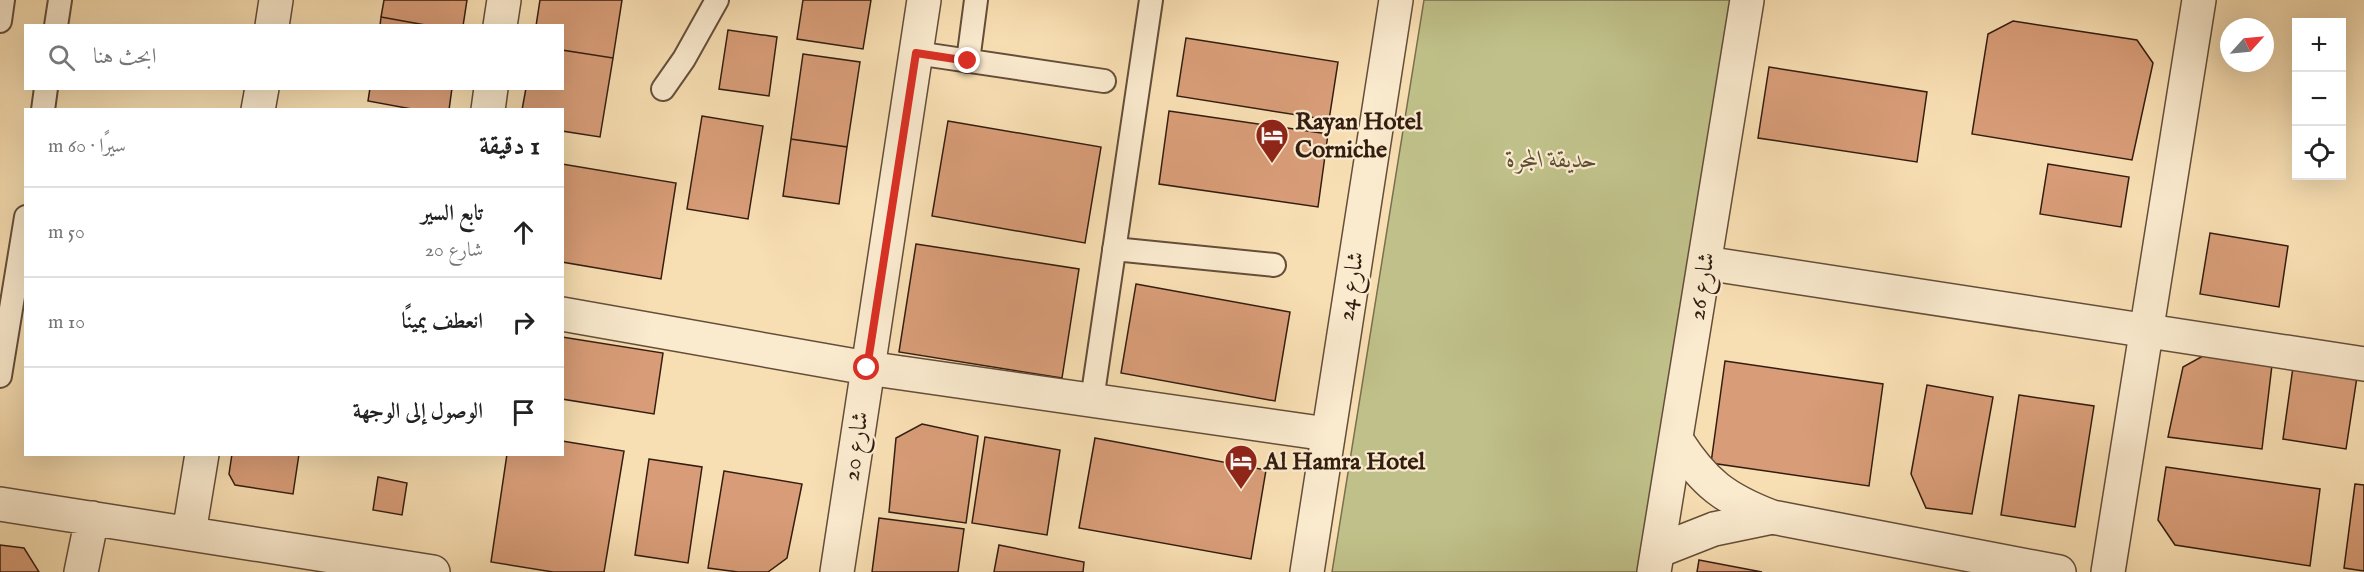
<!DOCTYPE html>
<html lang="ar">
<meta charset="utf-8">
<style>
:root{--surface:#fff;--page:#f6f6f6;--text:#222;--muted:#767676;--line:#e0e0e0}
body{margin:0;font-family:"IM FELL English",Amiri,serif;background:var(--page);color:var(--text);direction:rtl}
.controls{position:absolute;right:18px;top:18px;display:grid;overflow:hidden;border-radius:0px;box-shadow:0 6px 24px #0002}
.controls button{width:54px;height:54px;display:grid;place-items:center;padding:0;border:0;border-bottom:2px solid var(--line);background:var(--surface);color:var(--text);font:30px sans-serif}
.compass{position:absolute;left:2220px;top:18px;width:54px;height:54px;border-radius:50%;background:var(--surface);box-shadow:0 6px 24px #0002;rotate:63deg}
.stop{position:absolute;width:18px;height:18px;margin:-14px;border:4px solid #d93025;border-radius:50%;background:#fff}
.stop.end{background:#d93025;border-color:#fff;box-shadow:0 2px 6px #0008}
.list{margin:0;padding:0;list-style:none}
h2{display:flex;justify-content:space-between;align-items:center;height:78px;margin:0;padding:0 24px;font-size:26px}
h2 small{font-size:20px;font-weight:400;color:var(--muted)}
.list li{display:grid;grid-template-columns:39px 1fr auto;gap:18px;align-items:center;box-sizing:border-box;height:90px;padding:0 24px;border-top:2px solid var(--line)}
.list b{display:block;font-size:22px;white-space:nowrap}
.list p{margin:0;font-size:20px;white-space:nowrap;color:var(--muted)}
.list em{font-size:20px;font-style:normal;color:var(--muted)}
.icon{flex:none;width:33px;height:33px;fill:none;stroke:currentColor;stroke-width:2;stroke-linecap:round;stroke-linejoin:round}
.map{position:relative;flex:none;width:2364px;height:572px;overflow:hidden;direction:ltr}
.search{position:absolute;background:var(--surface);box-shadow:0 6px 24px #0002;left:24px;top:24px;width:540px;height:66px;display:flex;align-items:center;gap:15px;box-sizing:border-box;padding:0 21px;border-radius:0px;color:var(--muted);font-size:22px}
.panel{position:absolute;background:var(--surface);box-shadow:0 6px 24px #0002;left:24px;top:108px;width:540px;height:348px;border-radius:0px;direction:rtl}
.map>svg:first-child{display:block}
.green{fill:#c0c18a;stroke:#7a6f4e;stroke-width:1.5}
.building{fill:#d89d78;stroke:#331d11;stroke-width:1.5}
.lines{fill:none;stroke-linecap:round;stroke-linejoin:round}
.service-casing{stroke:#644e3a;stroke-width:26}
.minor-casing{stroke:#644e3a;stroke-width:36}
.tertiary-casing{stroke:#644e3a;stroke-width:36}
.service{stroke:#faeace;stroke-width:22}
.minor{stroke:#faeace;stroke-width:33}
.tertiary{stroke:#faeace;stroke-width:33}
.route{stroke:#d93025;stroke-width:8}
.labels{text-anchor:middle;stroke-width:4.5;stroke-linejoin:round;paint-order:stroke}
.poi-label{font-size:24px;font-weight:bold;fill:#331d11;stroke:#faeace;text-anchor:start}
.park-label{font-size:24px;font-style:italic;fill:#5d4e35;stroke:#faeace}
.street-label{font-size:24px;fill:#331d11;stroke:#faeace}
</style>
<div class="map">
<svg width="2364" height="572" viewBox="0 0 2364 572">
<rect width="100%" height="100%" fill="#f8dfb3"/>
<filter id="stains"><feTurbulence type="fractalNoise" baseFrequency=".00333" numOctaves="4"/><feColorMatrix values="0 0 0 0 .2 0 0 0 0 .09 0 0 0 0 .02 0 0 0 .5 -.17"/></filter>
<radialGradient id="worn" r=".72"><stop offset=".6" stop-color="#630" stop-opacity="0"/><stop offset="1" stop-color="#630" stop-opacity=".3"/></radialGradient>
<path class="green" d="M1424,0H1732L1639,572H1332Z"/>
<path class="building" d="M384,0H467L463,26H431L381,17Z
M540,0H622L613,58L562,50V26H536Z
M803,0H871L863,49L797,39Z
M381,17L431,26H380Z
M2013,21L2137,40L2153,63L2132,160L1972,134L1988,34Z
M728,30L777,37L769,96L719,89Z
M1186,38L1338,62L1329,120L1177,96Z
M562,50L613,58L600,137L562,131V110H522L526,88H562Z
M803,54L860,62L847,147L791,139Z
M1769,67L1927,92L1917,162L1758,138Z
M370,88H452L449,110H417L368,101Z
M1169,111L1328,134L1318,207L1159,184Z
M702,116L763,126L748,219L687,209Z
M948,121L1101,147L1085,243L932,216Z
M791,139L847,147L839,204L783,196Z
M562,164L676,183L661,279L562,262Z
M2048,164L2129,177L2121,227L2040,214Z
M2210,233L2288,246L2279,307L2200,294Z
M916,244L1079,269L1062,378L899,352Z
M1136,284L1290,312L1275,401L1121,373Z
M562,337L663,353L654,414L562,399Z
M2210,352L2272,365L2262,449L2168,437L2183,367Z
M1725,361L1883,384L1869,486L1711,463Z
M2293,367L2357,377L2346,449L2283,439Z
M1927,385L1993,397L1972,514L1926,508L1911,474Z
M2019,395L2094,406L2075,527L2001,515Z
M922,424L978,436L966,523L889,512L896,438Z
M985,437L1060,450L1047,535L972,523Z
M1095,438L1266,470L1251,559L1079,528Z
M562,441L624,451L604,572H553L491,562L507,454H562Z
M232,454H299L293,494L235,485L229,474Z
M649,459L702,467L688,563L635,555Z
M2166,467L2320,489L2310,566L2175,545L2158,520Z
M724,471L802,484L787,558L768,572H738L708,568Z
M378,477L407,483L402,515L373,510Z
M2355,484L2364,485V571L2344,568Z
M879,518L964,529L958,572H872Z
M0,545L24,548L39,572H0Z
M999,545L1084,562L1083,572H994Z
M1699,560L1762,572H1697Z"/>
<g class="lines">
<defs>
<path id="service" d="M0,21L3,0
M56,26L60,0
M916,53L1104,81
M968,61L976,0
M663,89L684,59L717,0
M43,110L46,88
M1114,249L1274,265
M0,376L26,217
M1092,400L1151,0"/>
<path id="minor" d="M272,26L276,0
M500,26L504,0
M258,110L262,88
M488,110L491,88
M1705,263L2364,364
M562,314L867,368L1327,434
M1677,441C1704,483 1725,499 1772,517L2059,572
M0,504L433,572
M189,533L202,454
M1658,551L1714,529L1772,517
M81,572L92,518
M837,572L924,0
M2108,572L2199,0"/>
<path id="tertiary" d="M1307,572L1396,0
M1654,572L1747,0"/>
</defs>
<use href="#service" class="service-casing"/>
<use href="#minor" class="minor-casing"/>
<use href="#tertiary" class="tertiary-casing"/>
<use href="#service" class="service"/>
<use href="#minor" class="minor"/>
<use href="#tertiary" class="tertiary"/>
</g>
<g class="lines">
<path class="route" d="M867,368L916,53L968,61"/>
</g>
<defs>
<symbol id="hotel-pin" viewBox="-11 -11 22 30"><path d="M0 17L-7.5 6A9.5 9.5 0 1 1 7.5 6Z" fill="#8f2418" stroke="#faeace"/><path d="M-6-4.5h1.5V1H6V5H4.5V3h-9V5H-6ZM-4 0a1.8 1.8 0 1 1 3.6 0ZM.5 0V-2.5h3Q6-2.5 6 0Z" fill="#fff"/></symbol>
</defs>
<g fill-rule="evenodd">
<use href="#hotel-pin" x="1253" y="116" width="38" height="52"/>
<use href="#hotel-pin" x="1222" y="442" width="38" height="52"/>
</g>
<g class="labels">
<g class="poi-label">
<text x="1295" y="129">Rayan Hotel<tspan x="1295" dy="28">Corniche</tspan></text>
<text x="1264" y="469">Al Hamra Hotel</text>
</g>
<g class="park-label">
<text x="1552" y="167">حديقة المجرة</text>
</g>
<g class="street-label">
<text transform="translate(1350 286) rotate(-81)" y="8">شارع 24</text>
<text transform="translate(1701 286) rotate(-81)" y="8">شارع 26</text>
<text transform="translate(855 446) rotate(-82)" y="8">شارع 20</text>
</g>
</g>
<rect width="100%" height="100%" filter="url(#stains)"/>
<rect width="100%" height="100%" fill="url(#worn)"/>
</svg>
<div class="controls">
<button>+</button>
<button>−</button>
<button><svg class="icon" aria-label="locate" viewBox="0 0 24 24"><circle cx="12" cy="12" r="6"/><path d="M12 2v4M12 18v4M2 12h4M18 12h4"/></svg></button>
</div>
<svg class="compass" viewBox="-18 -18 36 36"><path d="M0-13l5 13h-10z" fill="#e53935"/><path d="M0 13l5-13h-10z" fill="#767676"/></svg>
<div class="stop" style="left:867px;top:368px"></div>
<div class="stop end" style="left:968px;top:61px"></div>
<div class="search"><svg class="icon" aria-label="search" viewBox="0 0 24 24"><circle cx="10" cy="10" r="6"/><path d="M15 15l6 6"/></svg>ابحث هنا</div>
<section class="panel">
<h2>1 دقيقة<small>سيرًا · 60 m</small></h2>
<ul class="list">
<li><svg class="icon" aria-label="ahead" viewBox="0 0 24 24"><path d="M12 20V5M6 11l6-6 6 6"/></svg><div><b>تابع السير</b><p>شارع 20</p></div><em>50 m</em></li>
<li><svg class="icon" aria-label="right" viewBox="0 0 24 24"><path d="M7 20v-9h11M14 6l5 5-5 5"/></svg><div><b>انعطف يمينًا</b></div><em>10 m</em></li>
<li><svg class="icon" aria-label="arrive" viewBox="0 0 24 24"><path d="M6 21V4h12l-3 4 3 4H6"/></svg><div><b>الوصول إلى الوجهة</b></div></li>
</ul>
</section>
</div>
